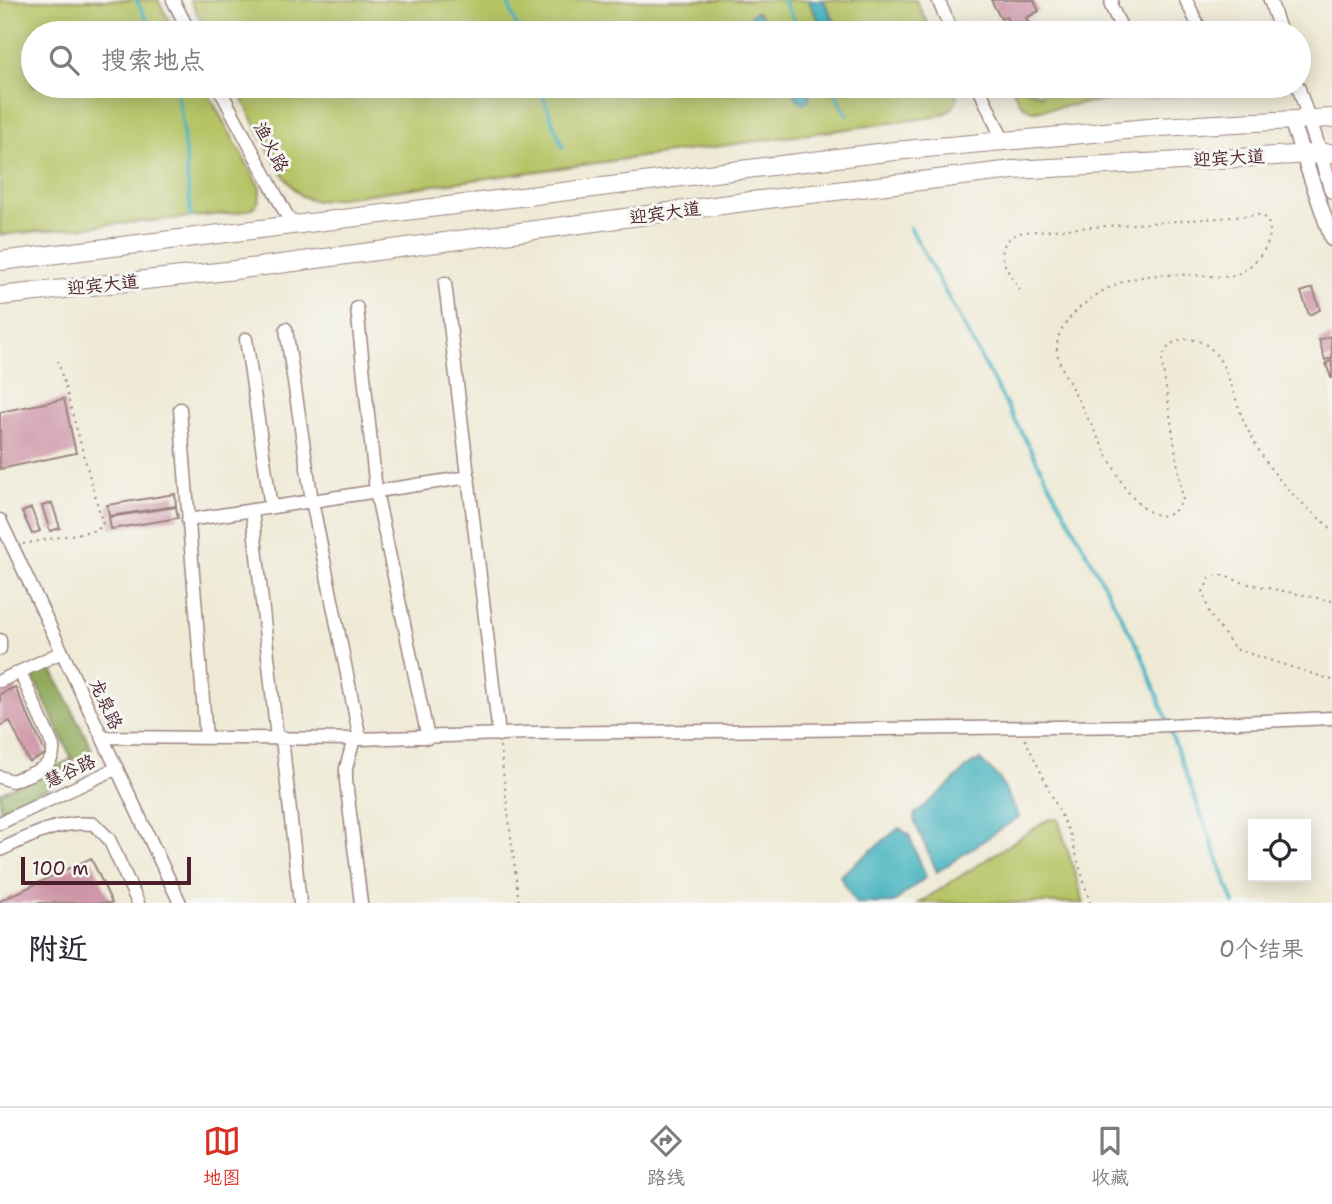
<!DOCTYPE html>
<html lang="zh">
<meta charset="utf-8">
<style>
:root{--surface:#fff;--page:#f7f7f7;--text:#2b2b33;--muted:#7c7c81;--line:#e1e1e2;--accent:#d93025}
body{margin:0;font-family:"Shantell Sans","LXGW WenKai TC",sans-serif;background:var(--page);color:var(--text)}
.controls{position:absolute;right:21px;bottom:21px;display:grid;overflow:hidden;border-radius:0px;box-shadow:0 4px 18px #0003}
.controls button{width:63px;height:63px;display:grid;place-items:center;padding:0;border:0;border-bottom:2px solid var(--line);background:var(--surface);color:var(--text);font:35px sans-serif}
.scale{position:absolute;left:21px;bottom:18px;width:170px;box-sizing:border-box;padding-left:7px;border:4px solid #4a1f2b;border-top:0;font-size:19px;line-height:24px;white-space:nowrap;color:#4a1f2b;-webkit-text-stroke:5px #f6f6f2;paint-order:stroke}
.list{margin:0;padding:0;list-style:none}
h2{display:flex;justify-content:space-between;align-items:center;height:91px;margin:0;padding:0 28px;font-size:30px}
h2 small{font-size:23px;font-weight:400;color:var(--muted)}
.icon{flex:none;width:38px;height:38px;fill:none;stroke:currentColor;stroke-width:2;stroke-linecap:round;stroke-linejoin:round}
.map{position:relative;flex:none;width:1332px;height:903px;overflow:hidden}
.search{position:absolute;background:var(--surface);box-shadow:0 4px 18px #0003;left:21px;right:21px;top:21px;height:77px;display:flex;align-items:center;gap:18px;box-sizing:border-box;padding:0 24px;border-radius:38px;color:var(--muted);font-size:26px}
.sheet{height:203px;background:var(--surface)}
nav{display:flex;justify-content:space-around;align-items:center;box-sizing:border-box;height:98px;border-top:2px solid var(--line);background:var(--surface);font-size:19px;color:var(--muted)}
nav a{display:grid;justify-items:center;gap:4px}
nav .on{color:var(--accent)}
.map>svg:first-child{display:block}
.green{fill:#b6c466;stroke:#807248;stroke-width:2}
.forest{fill:#90aa5b;stroke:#6d6443;stroke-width:2}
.water{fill:#43b2bf;stroke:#466875;stroke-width:2}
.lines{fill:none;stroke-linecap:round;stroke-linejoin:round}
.stream{stroke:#43b2bf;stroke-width:3.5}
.building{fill:#cd94a6}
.minor-casing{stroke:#9c8480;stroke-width:15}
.major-casing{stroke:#9c8480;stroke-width:17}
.highway-casing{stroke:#9c8480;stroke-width:20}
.path{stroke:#9c8480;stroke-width:2;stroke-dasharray:2 5;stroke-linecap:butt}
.minor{stroke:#fff;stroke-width:12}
.major{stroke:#fff;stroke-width:14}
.highway{stroke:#fff;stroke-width:18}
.labels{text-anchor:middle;stroke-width:6;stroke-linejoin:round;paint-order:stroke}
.street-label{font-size:18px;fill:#4a1f2b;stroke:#f6f6f2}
</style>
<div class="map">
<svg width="1332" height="903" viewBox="0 0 1332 903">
<rect width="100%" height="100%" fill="#f6f6f2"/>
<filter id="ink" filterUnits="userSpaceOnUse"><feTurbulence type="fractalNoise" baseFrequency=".0143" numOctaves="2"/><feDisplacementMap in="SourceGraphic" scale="14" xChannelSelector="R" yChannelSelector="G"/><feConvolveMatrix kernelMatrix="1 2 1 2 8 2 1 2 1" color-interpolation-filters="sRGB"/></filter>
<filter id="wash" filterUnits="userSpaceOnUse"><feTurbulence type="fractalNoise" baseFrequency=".00686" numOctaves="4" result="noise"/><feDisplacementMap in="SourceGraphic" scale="28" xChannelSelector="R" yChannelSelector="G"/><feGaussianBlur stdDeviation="1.57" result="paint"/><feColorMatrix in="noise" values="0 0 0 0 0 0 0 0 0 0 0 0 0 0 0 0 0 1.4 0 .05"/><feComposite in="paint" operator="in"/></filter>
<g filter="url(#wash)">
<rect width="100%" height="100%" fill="#efead6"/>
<path class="green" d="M0,0H158L176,33H33V86H204L260,188C261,207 252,210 235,213L0,235Z
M190,0H916L932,33H208Z
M236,86H955C961,104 951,113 934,117L318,201C310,200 303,198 298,193C276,172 251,114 236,86Z
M1011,86H1020L1041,95L1045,86H1281L1092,102L1034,111C1021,109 1017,97 1011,86Z
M1049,819H1058L1084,903H919Z"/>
<path class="forest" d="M49,664L91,747V764L83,771L0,811V793L72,759L31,673Z"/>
<path class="water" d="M808,0H823L841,33H825Z
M755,12L759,13L771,33H755L747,22L748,18Z
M789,86H804L809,94V100L803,104L800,102Z
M980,760L999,778L1019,817L937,872L915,823L914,815L949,785L971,764Z
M899,828L909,835L926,877L893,903H856L840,876Z"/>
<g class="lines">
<path class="stream" d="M136,0L154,33
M507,0L519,33
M783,0L802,33
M176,86L182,121L191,217
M539,86L563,148
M831,86L847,115
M910,227L1141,653L1167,720
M1169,728L1234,903"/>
</g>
<g id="blocks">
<path class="building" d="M991,0H1034L1039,11L1026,18L1034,33H1014L1006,17L1001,19Z
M1313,288L1320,310L1309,315L1301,292Z
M1331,336L1332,358L1325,360L1319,340Z
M1332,361V378H1331L1326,363Z
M64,399L76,453L0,469V412Z
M175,494L176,506L109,516L107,505Z
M52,503L60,528L50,531L42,506Z
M176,507L178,518L111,529L109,517Z
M31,508L40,531L32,534L22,512Z
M15,687L46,754L29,762L10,721L0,726V694Z
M91,858L112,903H0V901Z"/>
</g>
</g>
<g filter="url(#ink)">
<use href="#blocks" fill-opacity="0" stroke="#9c8480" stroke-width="2"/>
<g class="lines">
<defs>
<path id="minor" d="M173,0L190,33
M938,0L953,33
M1112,0L1111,6L1124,33
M1186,0L1202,33
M1270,0L1281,33
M218,86L292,225
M978,86L1003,140
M1298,86L1309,119
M445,283L499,735
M357,308L376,491L428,738
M286,329L312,501L360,739
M246,339L271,507
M180,409L206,738
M252,510L277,738
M0,520L180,903
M188,520L469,477
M0,640V649
M0,681L62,652
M102,737L360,739L529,733L1145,726L1332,718
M282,738L300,903
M354,739L346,768V781L361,903
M0,777L12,781C29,774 56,769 53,746L20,672
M0,823L117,768
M0,850C30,836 60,820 94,824L109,839L138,903"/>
<path id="major" d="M1309,119L1332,191
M1291,120L1332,239"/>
<path id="highway" d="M0,261L894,151L1159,127L1332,118
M0,296L227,271L752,201L1013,170L1332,153"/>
</defs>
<use href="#minor" class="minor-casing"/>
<use href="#major" class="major-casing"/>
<use href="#highway" class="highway-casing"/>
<path class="path" d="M1020,290C1005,269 988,243 1023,232L1259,215L1266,218C1281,241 1251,271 1230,277C1170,275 1128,265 1078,309C1067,320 1055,334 1057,351C1059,367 1071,385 1078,400C1093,428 1108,457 1123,485C1138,506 1164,533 1183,500L1162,363C1164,338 1192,332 1210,348C1228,363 1236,405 1246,426C1269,474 1292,496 1332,529
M23,544L97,530L103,525L58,361
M1332,601L1244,583L1219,574L1210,578L1203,592L1210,615L1235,649L1332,680
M1025,739L1071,836L1090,903
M500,746L519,903
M1332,783V796"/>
<use href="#minor" class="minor"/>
<use href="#major" class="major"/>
<use href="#highway" class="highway"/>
</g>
</g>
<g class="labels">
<g class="street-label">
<text transform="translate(271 147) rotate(62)" y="6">渔火路</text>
<text transform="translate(1229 158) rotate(-3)" y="6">迎宾大道</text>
<text transform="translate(665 213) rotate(-8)" y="6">迎宾大道</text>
<text transform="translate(103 285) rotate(-6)" y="6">迎宾大道</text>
<text transform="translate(106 704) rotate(65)" y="6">龙泉路</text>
<text transform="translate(70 771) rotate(-25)" y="6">慧谷路</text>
</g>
</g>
</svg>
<div class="controls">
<button><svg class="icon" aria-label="locate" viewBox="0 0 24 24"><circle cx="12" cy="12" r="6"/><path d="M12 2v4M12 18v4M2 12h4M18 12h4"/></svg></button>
</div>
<div class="scale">100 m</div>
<div class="search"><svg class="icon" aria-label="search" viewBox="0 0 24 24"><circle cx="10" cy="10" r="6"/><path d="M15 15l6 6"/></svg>搜索地点</div>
</div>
<section class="sheet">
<h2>附近<small>0个结果</small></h2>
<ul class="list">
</ul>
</section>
<nav>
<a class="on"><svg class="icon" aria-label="map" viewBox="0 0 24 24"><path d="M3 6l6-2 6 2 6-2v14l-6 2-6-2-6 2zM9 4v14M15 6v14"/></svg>地图</a>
<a><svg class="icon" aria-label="directions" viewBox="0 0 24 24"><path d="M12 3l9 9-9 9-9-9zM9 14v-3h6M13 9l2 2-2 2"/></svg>路线</a>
<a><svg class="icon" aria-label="saved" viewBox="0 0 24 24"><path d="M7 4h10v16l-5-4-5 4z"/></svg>收藏</a>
</nav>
